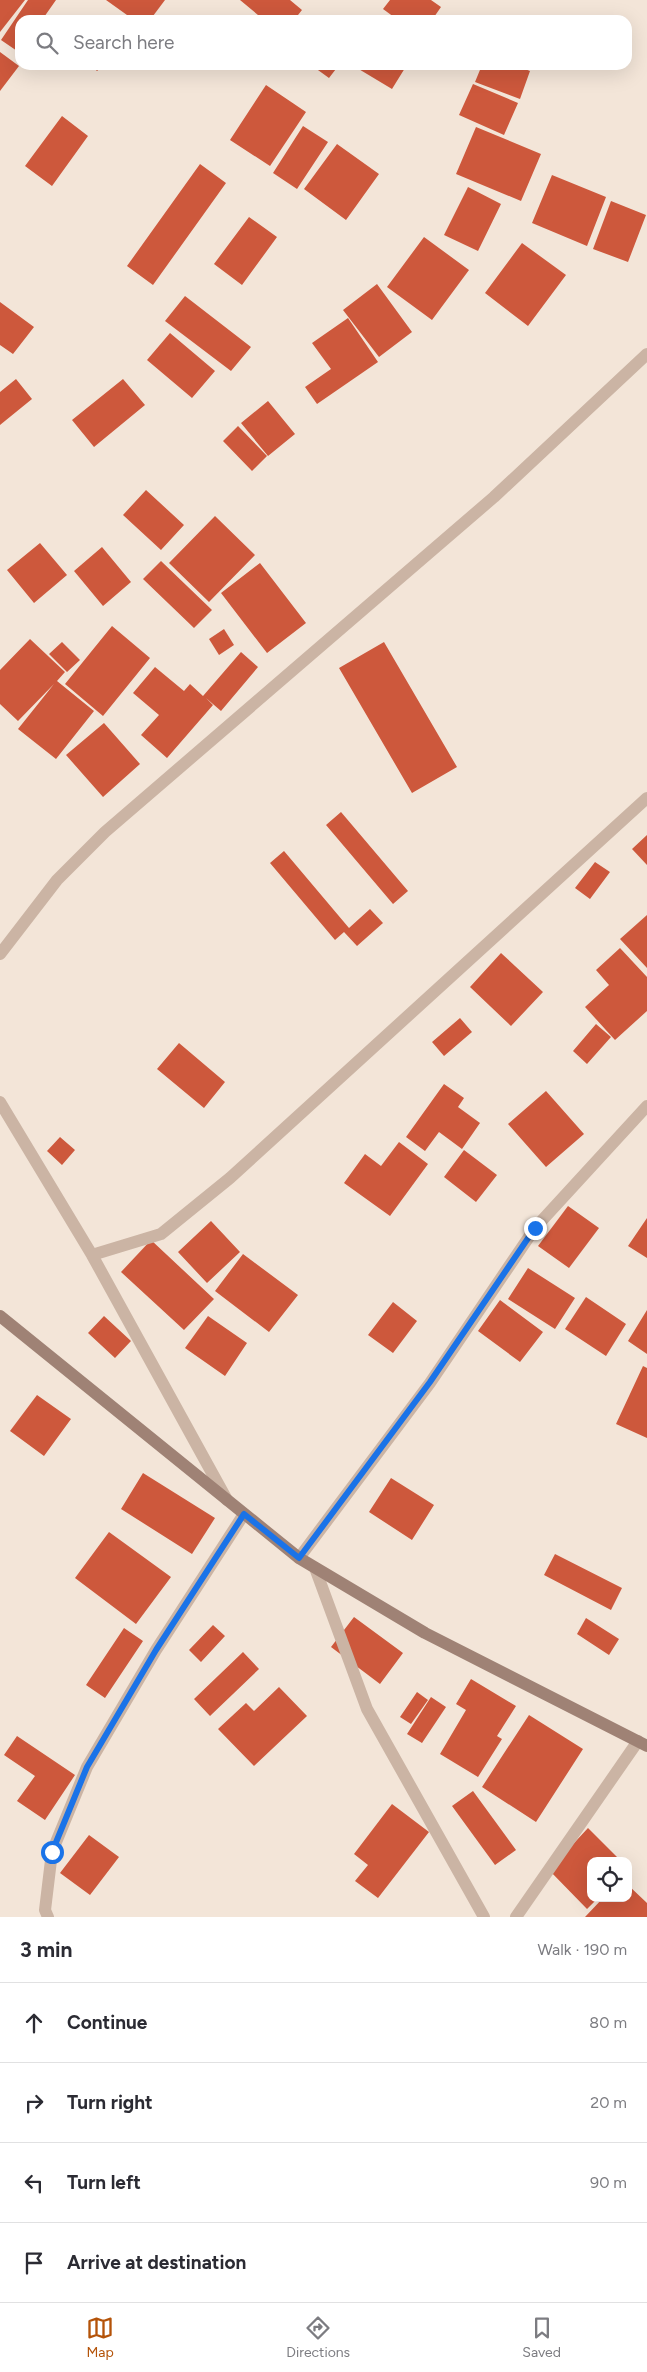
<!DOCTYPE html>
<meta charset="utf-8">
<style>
:root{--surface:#fff;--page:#f7f7f7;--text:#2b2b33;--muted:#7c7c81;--line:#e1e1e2;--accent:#b45309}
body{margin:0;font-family:Figtree,sans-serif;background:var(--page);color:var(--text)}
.controls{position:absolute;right:15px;bottom:15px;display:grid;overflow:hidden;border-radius:10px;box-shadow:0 5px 20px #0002}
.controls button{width:45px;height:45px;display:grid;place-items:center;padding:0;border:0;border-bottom:1px solid var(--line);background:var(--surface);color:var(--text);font:25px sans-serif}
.stop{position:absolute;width:15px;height:15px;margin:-11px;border:4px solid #1a73e8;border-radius:50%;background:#fff}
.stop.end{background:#1a73e8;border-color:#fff;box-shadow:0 1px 5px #0008}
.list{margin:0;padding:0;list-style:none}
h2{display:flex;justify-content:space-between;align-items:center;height:65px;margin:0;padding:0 20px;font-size:21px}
h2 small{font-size:16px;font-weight:400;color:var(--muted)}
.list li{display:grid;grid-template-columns:32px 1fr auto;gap:15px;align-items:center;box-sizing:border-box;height:80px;padding:0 20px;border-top:1px solid var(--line)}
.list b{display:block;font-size:19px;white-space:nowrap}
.list em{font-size:16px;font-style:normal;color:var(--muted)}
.icon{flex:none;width:28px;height:28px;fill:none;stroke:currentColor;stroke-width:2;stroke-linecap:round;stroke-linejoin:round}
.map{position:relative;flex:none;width:647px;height:1917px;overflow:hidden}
.search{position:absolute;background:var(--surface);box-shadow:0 5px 20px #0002;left:15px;right:15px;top:15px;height:55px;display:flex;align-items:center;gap:12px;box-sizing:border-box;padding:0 18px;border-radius:15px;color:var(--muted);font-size:19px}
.sheet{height:385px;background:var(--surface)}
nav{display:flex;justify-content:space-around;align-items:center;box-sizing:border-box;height:70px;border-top:1px solid var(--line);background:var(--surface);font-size:14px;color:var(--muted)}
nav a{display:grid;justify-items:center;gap:2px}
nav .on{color:var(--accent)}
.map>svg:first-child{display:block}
.building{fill:#cd583c}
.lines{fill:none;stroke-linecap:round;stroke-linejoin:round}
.street{stroke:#cbb4a4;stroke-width:12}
.secondary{stroke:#9f8275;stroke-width:12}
.route{stroke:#1a73e8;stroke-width:6}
</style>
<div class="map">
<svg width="647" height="1917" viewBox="0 0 647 1917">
<rect width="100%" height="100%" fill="#f3e5d8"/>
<path class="building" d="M0,0H25L0,32Z
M28,0H56L42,20H20V53L1,40Z
M106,0H165L150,20H134Z
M240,0H290L302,10L294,20H264Z
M390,0H431L441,7L432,20H398L383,9Z
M303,15L310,20H300Z
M0,52L19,66L0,91Z
M91,65H104L97,71Z
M311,65H339L329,78Z
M352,65H400L405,68L392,89Z
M482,65H515L530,71L520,99L475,82Z
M473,84L518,103L504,135L459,115Z
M266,85L306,112L270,166L230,140Z
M62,116L88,136L52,186L25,166Z
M303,126L328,142L297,189L273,173Z
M476,127L541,154L521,201L456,174Z
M337,144L379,174L346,220L304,189Z
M200,164L226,183L153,285L127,266Z
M552,175L606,197L587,246L532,223Z
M468,187L501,204L478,251L444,235Z
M611,201L646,215L628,262L593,249Z
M249,217L277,237L242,285L214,264Z
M424,237L469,270L432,320L387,287Z
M522,243L566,275L528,326L485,293Z
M377,284L412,332L379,357L343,310Z
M185,296L251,347L231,371L165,321Z
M0,302L34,327L13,354L0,345Z
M348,318L378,362L317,404L305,387L331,369L312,343Z
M170,333L215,371L192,398L147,360Z
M16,379L32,399L0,425V392Z
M123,379L145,405L94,447L72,420Z
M268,401L295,434L268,456L241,423Z
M238,426L267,456L252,471L223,441Z
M146,490L184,525L161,550L123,515Z
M215,516L255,555L209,602L169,563Z
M40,543L67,575L34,603L7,570Z
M102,547L131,582L103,606L74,571Z
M161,561L212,610L194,628L143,579Z
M260,563L306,623L267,653L221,593Z
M112,626L150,658L103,716L65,684Z
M224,629L234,645L219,655L209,639Z
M30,639L65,672L57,681L94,711L56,759L18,729L54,684L18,721L0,704V670Z
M62,642L80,660L67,672L49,654Z
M384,642L457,767L412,793L339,668Z
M241,652L258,667L221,711L206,698L213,705L167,758L141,735L159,715L133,693L155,667L184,691L190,684L203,696Z
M104,723L140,764L103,797L66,755Z
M341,812L408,891L393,904L326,825Z
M647,835V865L632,849Z
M284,851L349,928L370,909L383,923L357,946L344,932L335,940L270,863Z
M595,862L610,872L590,899L575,888Z
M647,915V968L620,939Z
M620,948L647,977V1011L615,1040L585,1007L609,985L596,970Z
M501,953L543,992L511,1026L470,987Z
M460,1018L472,1032L444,1056L432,1042Z
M596,1024L611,1037L587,1064L573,1051Z
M179,1043L225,1082L204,1108L157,1069Z
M444,1084L464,1098L458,1107L480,1123L462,1149L439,1132L425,1151L406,1137Z
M546,1091L584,1134L546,1167L508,1124Z
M60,1137L75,1150L62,1165L47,1151Z
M399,1142L428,1164L390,1216L344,1183L365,1154L381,1166Z
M464,1150L497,1175L476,1202L444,1177Z
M568,1206L599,1228L569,1268L538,1246Z
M647,1218V1258L628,1246Z
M211,1221L240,1252L207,1283L178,1252Z
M151,1240L214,1299L184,1330L121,1272Z
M243,1254L298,1295L269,1332L215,1291Z
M528,1268L575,1298L555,1329L508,1299Z
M586,1297L626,1324L606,1356L565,1329Z
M500,1300L543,1332L520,1362L478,1331Z
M393,1302L417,1321L393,1353L368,1335Z
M647,1310V1354L628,1341Z
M104,1316L131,1341L115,1358L88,1333Z
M208,1316L247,1343L225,1376L185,1348Z
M643,1366L647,1368V1438L616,1424Z
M37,1395L71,1419L44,1456L10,1431Z
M143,1473L215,1518L192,1554L121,1509Z
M391,1478L434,1505L412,1540L369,1512Z
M109,1532L171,1577L136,1624L75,1578Z
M555,1554L622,1588L611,1610L544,1575Z
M354,1617L403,1653L380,1684L331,1647Z
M586,1618L619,1639L609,1655L577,1634Z
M213,1625L225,1636L201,1662L189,1650Z
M124,1628L143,1641L105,1698L86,1685Z
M243,1652L259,1669L210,1716L194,1699Z
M471,1679L516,1706L497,1736L502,1739L478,1777L440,1754L466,1710L456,1704Z
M279,1687L307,1716L254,1766L218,1729L246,1703L254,1711Z
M417,1692L428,1700L411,1724L400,1717Z
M431,1697L446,1707L422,1743L407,1734Z
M529,1715L583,1749L536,1822L482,1787Z
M17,1736L75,1775L45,1820L17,1801L35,1776L4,1755Z
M473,1791L516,1850L495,1865L452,1806Z
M392,1804L429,1832L378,1898L355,1881L368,1865L354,1854Z
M588,1828L621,1861H591V1898H598L587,1909L549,1870Z
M89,1835L119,1857L90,1895L60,1873Z
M628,1885L647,1903V1917H585L603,1898H628Z"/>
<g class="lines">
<path class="street" d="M0,954L57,880L105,832L494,497L647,354
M0,1102L92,1255L227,1500
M92,1255L161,1234L230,1178L647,798
M299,1558L430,1383L535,1228L647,1106
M315,1568L367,1709L484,1917
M48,1917L45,1910L52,1852L87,1767L156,1650L244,1514
M516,1917L638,1741"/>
<path class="secondary" d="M0,1316L299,1558L425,1633L647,1746"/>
</g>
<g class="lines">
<path class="route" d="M52,1852L87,1767L156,1650L244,1514L299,1558L430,1382L535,1228"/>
</g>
</svg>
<div class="controls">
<button><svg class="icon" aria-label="locate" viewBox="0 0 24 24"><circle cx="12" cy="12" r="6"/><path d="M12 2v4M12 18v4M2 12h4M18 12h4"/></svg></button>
</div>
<div class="stop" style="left:52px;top:1852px"></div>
<div class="stop end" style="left:535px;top:1228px"></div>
<div class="search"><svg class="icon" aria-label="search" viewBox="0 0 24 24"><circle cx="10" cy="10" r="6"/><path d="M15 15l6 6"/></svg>Search here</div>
</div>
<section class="sheet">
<h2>3 min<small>Walk · 190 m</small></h2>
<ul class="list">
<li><svg class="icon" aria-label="ahead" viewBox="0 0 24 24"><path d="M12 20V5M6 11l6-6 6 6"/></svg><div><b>Continue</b></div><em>80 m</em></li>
<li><svg class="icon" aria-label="right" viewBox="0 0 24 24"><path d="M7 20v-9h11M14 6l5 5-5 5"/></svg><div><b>Turn right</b></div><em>20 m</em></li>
<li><svg class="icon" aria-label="left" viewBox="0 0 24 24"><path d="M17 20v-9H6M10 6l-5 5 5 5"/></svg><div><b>Turn left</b></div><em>90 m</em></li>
<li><svg class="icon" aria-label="arrive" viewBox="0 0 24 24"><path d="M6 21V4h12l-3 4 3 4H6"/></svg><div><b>Arrive at destination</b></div></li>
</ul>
</section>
<nav>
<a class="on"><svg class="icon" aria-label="map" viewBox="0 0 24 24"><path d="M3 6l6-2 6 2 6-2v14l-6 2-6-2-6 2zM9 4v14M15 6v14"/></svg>Map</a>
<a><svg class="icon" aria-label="directions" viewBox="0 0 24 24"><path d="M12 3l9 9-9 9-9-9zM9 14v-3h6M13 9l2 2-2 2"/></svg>Directions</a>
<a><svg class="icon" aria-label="saved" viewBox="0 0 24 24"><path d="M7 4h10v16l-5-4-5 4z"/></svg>Saved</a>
</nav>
